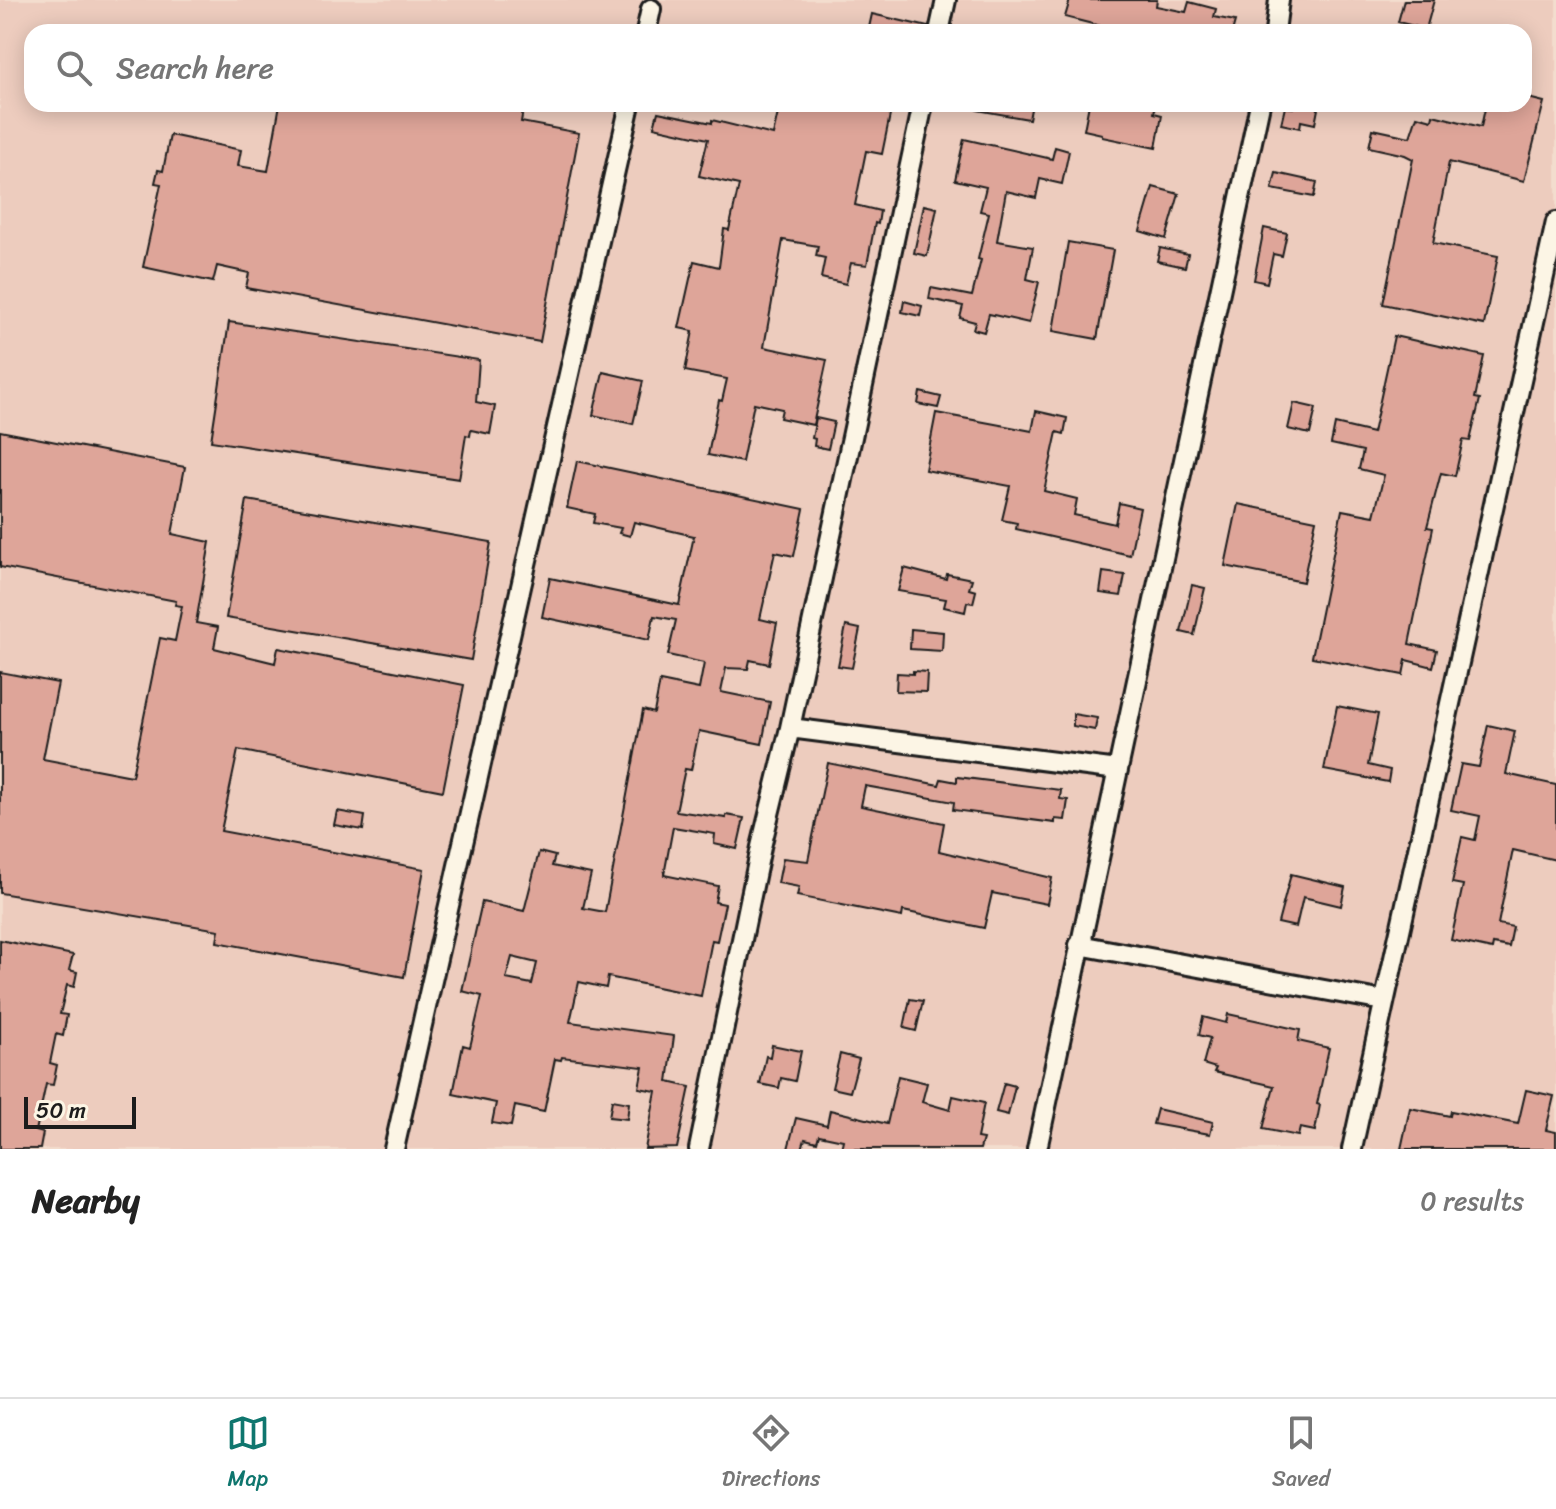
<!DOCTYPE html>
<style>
:root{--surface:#fff;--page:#f6f6f6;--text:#222;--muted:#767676;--line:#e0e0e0;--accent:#0f766e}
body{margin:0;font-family:Sriracha,sans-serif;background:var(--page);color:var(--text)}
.scale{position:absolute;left:24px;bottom:20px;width:112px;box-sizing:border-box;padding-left:8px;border:4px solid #1c1c1c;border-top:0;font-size:22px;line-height:28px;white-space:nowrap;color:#1c1c1c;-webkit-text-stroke:6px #fcf5e5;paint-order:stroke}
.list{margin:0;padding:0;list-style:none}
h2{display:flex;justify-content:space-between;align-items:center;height:104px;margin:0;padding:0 32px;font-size:34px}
h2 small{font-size:26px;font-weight:400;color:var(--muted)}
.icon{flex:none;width:44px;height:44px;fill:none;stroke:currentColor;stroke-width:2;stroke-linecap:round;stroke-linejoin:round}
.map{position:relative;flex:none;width:1556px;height:1149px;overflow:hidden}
.search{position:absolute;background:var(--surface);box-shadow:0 4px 20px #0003;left:24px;right:24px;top:24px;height:88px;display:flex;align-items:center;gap:20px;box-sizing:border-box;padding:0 28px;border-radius:24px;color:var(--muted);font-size:30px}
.sheet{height:248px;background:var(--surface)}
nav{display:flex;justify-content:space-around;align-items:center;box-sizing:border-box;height:112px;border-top:2px solid var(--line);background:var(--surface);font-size:22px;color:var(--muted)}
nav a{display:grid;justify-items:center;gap:4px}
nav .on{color:var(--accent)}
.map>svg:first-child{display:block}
.built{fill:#edccbe;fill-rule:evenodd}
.building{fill:#dea599;stroke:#1c1c1c;stroke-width:2;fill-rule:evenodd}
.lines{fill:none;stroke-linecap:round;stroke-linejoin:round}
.street-casing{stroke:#1c1c1c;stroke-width:24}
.street{stroke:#fcf5e5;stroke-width:18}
</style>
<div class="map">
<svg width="1556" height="1149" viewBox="0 0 1556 1149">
<rect width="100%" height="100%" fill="#f3ddce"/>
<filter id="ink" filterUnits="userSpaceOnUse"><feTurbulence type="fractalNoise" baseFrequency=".0125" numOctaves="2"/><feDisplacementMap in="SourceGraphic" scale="16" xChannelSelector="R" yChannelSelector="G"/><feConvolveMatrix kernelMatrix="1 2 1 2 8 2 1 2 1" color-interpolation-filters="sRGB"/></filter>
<g filter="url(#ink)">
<path class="built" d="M0,0H1556V1149H0ZM32,32H1524V104H32Z"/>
<path class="building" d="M1070,0H1157L1156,6L1186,12L1189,2L1216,9L1214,17L1235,21L1232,32H1124L1065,17Z
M1404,0H1434L1426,29L1398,22Z
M872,14L928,27L927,32H868Z
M1524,97L1544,102L1524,181L1449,162L1433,243L1498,256L1484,325L1383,304L1413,159L1405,155L1369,147L1373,129L1410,137L1417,116L1432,120L1433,115L1481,127L1486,104H1524Z
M280,104H422L437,107L438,104H524L521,122L579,133L540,342L246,288L249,273L217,266L213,282L143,267L161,184L155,183L158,170L163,171L170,135L241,150L238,166L268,171Z
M780,104H865L891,110L882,154L866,151L855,205L880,211L878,224L875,223L867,265L851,263L846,284L821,278L825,258L816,256L818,246L783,240L764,347L827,360L813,425L780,418L782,409L754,403L742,462L708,455L719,400L722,401L727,379L685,371L693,331L679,328L694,261L719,267L724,229L729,230L739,185L699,176L708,139L654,127L658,112L712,123V120L773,135Z
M978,104H1032L1029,119L977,110Z
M1089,104H1156L1154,113L1162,115L1156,148L1102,137V134L1084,130Z
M1294,104H1319L1315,124L1301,121L1300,128L1281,124L1285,107L1293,108Z
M964,139L1052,159L1055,147L1069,151L1062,184L1040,179L1036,198L1006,191L997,241L1033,247L1027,279L1039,282L1029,323L989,314L984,332L973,329L975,322L960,318L963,306L929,299L931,288L972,296L981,260L978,259L989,213L980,211L986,187L955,180Z
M1276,173L1317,182L1314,197L1272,189Z
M1153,187L1179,194L1166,239L1140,231Z
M924,205L937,208L927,256L914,253Z
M1264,228L1287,233L1282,256L1273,254L1267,283L1254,280Z
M1068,242L1113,250L1097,339L1053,331Z
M1160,248L1188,254L1185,267L1157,261Z
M904,301L922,306L920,316L902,312Z
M229,322L479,360L476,402L495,406L490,434L471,430L470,436L466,435L459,479L211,441Z
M1394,336L1484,356L1475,398L1480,399L1470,441L1463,440L1455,476L1441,473L1427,527L1433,528L1409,644L1437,650L1433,667L1406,660L1403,675L1312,657L1342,510L1374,516L1384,475L1359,469L1363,451L1331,444L1335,424L1373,433Z
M603,372L643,381L633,424L593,415Z
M920,392L941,397L938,408L918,404Z
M1294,403L1316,408L1310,434L1288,429Z
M1036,411L1067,418L1064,434L1057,432L1044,491L1077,499L1074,515L1115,524L1119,503L1140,508L1130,555L1016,529L1017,523L1002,520L1010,486L925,470L936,413L1032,431Z
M816,418L834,422L828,449L814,446L815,439L812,438Z
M0,431L185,467L172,534L210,542L196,623L218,627L214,648L275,663L278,648L464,685L443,791L238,750L221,831L424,869L404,977L217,942L219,930L0,893V672L58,683L43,759L132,776L160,638L175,641L182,606L175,605L176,601L0,567Z
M577,461L804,509L794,556L775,552L760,619L777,623L769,664L750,660L748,669L726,668L721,692L770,702L762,744L699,731L691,770L685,769L676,811L726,818V815L744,818L737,849L714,844L715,834L673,827L664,875L718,886L715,902L725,904L717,941L712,940L701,996L608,977L606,988L579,982L570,1022L674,1036L668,1082L690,1087L677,1148L645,1149L656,1091L639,1088L643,1067L562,1057L561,1060L555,1059L544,1112L515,1106L511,1126L492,1123L496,1103L453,1094L463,1045L470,1047L482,996L462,991L482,902L524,911L539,852L555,856L552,866L591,874L583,908L605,912L643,710L654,713L660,681L699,689L704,663L668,655L676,620L654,616L649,640L542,617L550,578L679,605L694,536L634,522L630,536L619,533L621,528L593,523L595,514L567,508ZM512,957L537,963L532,984L506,979Z
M247,500L491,542L471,660L226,618Z
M1238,504L1316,520L1303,582L1225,566Z
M904,568L946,579L947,574L972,579L969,589L976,591L973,603L967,602L965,612L944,607L946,599L898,591Z
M1103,572L1125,575L1121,596L1100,593Z
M1192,585L1205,588L1194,635L1181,632Z
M846,626L860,629L852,668L838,666Z
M911,629L943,632L942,651L910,649Z
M913,671L927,672L926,692L896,691L897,673L913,674Z
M1337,706L1378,714L1368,765L1390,770L1388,782L1324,770Z
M1073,714L1097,718L1095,730L1073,726Z
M1488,725L1515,731L1506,774L1556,785V860L1513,850L1498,924L1513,927L1509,947L1493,944L1492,949L1451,940L1463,885L1452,883L1462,837L1475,840L1480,816L1451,810L1461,764L1479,767Z
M828,763L939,785L941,779L957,782V777L1061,790L1060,799L1068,800L1065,820L1055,819V823L953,810L954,802L865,786L861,806L944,823L939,851L1052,878L1047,904L992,893L984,928L903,911L902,917L797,896L799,887L778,883L783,858L808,861Z
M337,811L365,816L363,830L334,825Z
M1291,874L1345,887L1341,906L1303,897L1296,927L1278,923Z
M0,940L73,955L69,970L77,972L74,987L67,985L60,1014L67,1015L63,1036L56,1034L50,1063L57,1065L53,1085L46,1084L36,1131L43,1133L40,1149H0Z
M910,999L923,1001L916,1031L904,1028Z
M1228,1014L1300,1030L1298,1041L1329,1048L1317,1104L1320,1105L1315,1131L1300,1128L1298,1136L1263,1129L1274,1086L1214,1072L1216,1068L1203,1064L1210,1038L1199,1035L1203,1017L1226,1023Z
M772,1045L801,1051L795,1081L781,1078L779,1088L760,1084L766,1056L770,1057Z
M840,1054L859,1059L850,1092L832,1088Z
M898,1076L927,1083L922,1102L950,1110L953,1096L984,1103L977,1138L983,1139L980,1149H841L843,1140L819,1135L817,1142L805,1139L802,1149H788L796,1118L827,1125L830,1110L887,1124Z
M1004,1083L1015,1086L1008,1115L996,1112Z
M1526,1090L1554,1096L1546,1130L1556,1132V1149H1401L1410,1108L1450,1116L1451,1111L1518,1124Z
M612,1100L629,1103L627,1119L609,1117Z
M1157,1109L1213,1122L1210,1134L1153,1124Z"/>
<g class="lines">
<defs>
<path id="street" d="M646,32L651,9
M939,32L946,0
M1275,32L1279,0
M790,728L1118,770
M1079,945L1384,1001
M394,1149L630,104
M699,1149L761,847L790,728L923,104
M1037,1149L1260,104
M1352,1149L1556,222"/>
</defs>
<use href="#street" class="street-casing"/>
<use href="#street" class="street"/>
</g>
</g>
</svg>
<div class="scale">50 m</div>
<div class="search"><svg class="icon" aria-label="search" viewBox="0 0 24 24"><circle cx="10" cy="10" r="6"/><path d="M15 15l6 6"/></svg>Search here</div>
</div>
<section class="sheet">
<h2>Nearby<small>0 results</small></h2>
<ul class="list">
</ul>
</section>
<nav>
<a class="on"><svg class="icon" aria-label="map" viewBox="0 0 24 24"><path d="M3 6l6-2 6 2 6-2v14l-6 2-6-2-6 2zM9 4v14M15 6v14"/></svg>Map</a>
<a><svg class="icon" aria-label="directions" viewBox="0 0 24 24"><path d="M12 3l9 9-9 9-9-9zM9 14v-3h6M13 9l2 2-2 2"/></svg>Directions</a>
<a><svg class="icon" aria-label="saved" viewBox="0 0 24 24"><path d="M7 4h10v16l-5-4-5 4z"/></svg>Saved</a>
</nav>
